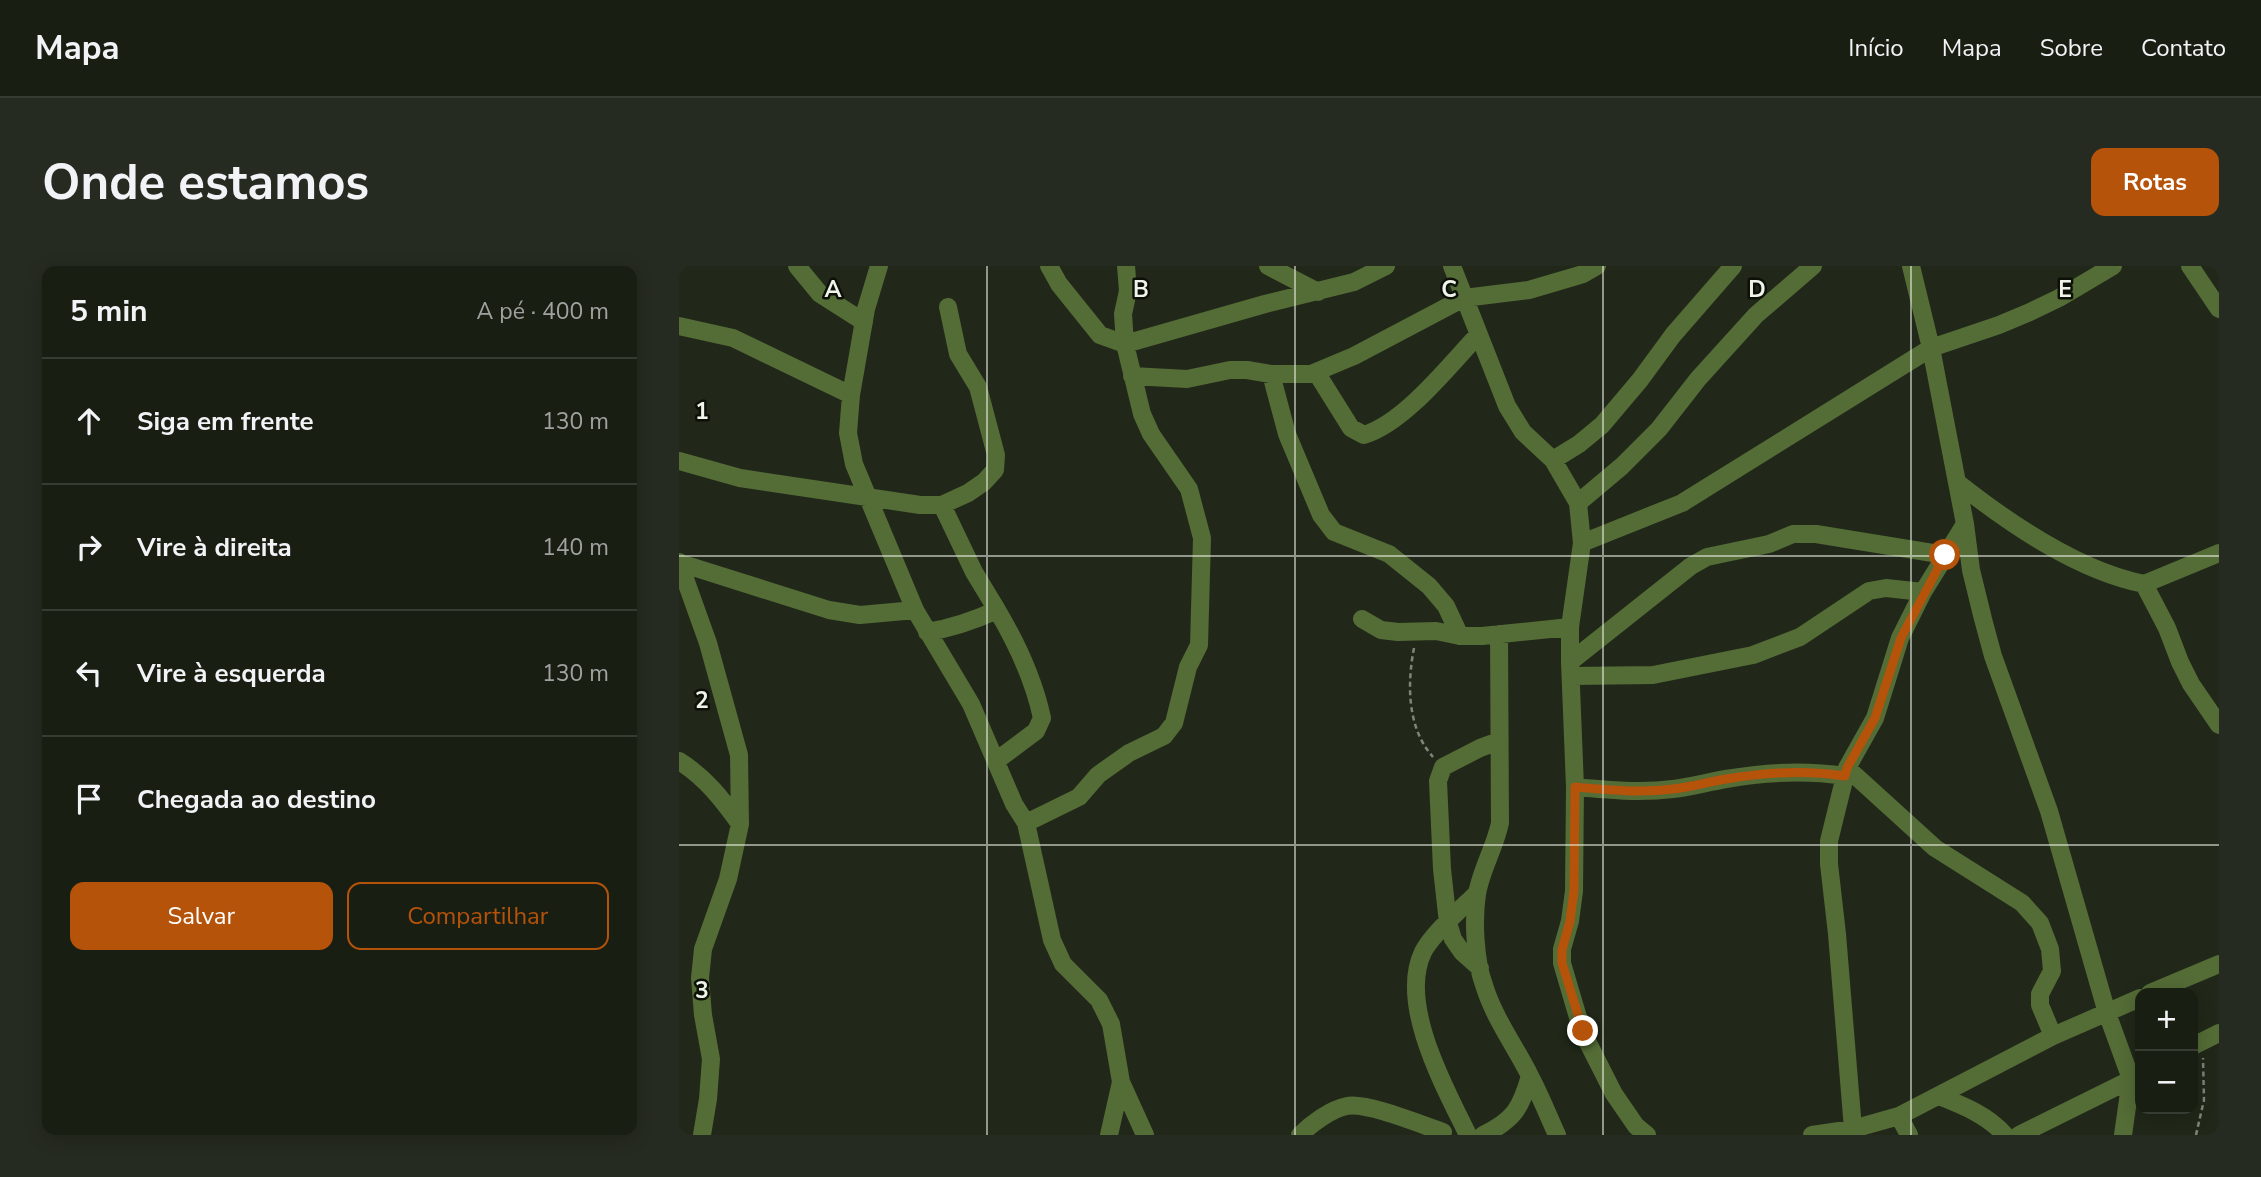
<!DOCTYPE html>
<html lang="pt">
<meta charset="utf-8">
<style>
:root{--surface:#191e13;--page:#262b21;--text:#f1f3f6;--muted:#9fa2a0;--line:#373c33;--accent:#b45309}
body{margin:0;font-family:"Nunito Sans",sans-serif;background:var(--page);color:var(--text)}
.controls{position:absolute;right:21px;bottom:21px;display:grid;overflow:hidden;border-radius:14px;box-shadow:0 4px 18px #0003}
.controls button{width:63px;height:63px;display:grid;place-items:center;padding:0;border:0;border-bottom:2px solid var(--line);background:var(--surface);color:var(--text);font:35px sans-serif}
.stop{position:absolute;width:21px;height:21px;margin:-16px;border:5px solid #b45309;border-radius:50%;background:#fff}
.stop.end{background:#b45309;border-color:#fff;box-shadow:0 2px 7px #0008}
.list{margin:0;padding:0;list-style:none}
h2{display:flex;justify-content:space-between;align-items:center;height:91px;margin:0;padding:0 28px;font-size:30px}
h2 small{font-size:23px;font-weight:400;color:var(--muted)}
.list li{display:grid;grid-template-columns:46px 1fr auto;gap:21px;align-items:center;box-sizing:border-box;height:126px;padding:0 28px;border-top:2px solid var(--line)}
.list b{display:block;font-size:26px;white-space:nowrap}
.list em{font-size:23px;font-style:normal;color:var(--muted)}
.actions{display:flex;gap:14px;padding:21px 28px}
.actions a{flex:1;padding:16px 0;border:2px solid var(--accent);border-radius:14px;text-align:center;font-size:24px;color:var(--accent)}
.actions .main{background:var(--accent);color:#fff}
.icon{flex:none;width:38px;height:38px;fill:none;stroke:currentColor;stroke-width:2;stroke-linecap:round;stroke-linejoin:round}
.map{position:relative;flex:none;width:1540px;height:869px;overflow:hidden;border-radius:14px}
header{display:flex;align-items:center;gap:42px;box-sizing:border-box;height:98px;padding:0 35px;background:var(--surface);border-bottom:2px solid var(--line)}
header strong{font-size:33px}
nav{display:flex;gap:38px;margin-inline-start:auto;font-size:24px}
.intro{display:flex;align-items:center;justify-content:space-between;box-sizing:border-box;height:168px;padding:0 42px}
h1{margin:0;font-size:49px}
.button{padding:18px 32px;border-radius:14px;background:var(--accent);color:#fff;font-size:24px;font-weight:700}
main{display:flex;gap:42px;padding:0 42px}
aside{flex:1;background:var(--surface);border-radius:14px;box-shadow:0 4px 18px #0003}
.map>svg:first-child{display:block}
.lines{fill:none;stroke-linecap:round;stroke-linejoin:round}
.path{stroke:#7f8679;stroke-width:2.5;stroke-dasharray:5 3.5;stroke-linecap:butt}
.minor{stroke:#546c36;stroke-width:18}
.route{stroke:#b45309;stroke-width:9}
.grid{fill:none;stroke:#eff4ea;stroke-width:2;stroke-opacity:0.55}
.grid-label{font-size:23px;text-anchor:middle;font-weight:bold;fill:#eff4ea;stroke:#0d1009;stroke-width:5;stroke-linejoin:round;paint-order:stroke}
</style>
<header>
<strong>Mapa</strong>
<nav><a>Início</a><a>Mapa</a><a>Sobre</a><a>Contato</a></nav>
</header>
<div class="intro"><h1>Onde estamos</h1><a class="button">Rotas</a></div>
<main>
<aside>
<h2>5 min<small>A pé · 400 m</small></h2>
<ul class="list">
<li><svg class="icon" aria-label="ahead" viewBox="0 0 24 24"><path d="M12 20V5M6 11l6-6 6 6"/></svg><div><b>Siga em frente</b></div><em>130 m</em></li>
<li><svg class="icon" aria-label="right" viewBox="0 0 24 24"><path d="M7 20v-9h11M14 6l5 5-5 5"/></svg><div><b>Vire à direita</b></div><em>140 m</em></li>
<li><svg class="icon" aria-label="left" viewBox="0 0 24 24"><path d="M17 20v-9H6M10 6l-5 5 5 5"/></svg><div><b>Vire à esquerda</b></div><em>130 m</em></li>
<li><svg class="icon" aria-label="arrive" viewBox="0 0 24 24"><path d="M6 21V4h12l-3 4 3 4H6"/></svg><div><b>Chegada ao destino</b></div></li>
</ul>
<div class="actions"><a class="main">Salvar</a><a>Compartilhar</a></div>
</aside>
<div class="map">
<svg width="1540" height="869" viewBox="0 0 1540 869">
<rect width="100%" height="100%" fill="#212819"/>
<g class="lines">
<path class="path" d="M735,382C728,418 728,462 754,491
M1517,869L1525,834L1524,792"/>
<path class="minor" d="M118,0L141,28L185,56
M200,0L187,43L172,129L169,167L175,198L236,344L292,438L335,538L347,557L373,674L384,698L420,734L432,758L442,816L466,869
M370,0L380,18L421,69L446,78L586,38L675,16L707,0
M589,0L639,26
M773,0L828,140L844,166L874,194L899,237L903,277L891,361V396L896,521L895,625L891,655L883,683V697L903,765L935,828L957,860L968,869
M1232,0L1252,82L1286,258L1292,304L1304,353L1314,390L1370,545L1428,747L1452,813L1444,869
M1511,0L1540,43
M0,60L54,72L172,129
M637,106L672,162L685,169C725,157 769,101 799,69
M592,108L608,168L642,249L655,266L710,288L750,320L767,340L781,370
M453,110L508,113L551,104H568L592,108H632L675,90L785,32L850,24L904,8L918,0
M874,194L900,178L923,159L961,114L994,69L1054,0
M0,195L61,212L241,239H263L289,227L305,216L316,204L317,189L299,121L279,88L269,41
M1279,217C1331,258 1399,305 1465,318L1540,287
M899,237L943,200L980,163L1019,113L1077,49L1134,0
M903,277L1003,237L1252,82L1320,59L1351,46L1380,32L1434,0
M0,296L29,377L60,489L61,558L49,613L24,683L21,712L24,749L32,793L29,833L23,869
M1,297L150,344L181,349L236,344
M1465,318L1488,362L1501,396L1512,418L1540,459
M683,353L702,364L719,366L757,365L781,370H803L891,361
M248,366C274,362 294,355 318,344L295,306L263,239
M820,368L821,557C816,581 802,604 798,628C794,654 796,695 805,719C815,752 836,780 851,810C861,829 869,849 878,869
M891,396L1012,300L1028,291L1090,278L1114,268H1137L1266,289
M892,410L974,409L1074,389L1121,371L1190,325L1207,322L1244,326
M0,495C26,511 43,533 61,558
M317,495L357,465L363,452C355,415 337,376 318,344
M1168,502L1256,582L1343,637L1361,657L1371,683L1373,705L1361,728V739L1374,770
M896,521C929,524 961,527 994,523C1012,521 1029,516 1047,513C1087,506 1126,504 1166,510
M347,557L400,531L419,509L450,487L485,470L495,457L509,401L520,379L523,272L510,223L472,168L463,148L446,78L444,48L449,25L447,0
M801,702L783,686L774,673L769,657L763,603L759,515L764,501L801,482L820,475
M1471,727L1540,698
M1514,780L1540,767
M1260,830C1285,840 1308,849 1326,869
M1220,850L1230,869
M1174,863L1158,668L1150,598V575L1168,502L1196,452L1221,372L1244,326L1286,258
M430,869L442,816
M621,869C632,858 652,843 668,840C688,836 743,859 764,866
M789,869C766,822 719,738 744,686C753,668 783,642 798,627
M804,869C835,854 842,842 851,810
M1133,869L1174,863L1220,850L1374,770L1461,732
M1340,869L1459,810"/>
</g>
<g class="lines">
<path class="route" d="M904,765L883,697V684L891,655L895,625L896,521C929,524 961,527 994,523C1012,521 1029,516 1047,513C1087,506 1126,504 1166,510L1168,502L1196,452L1222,372L1266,289"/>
</g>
<path class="grid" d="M308,0V869M616,0V869M924,0V869M1232,0V869M0,290H1540M0,579H1540"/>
<g class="grid-label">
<text x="154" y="31">A</text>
<text x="462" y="31">B</text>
<text x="770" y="31">C</text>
<text x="1078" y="31">D</text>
<text x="1386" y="31">E</text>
<text x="23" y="153">1</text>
<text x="23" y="442">2</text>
<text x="23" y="732">3</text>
</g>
</svg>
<div class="controls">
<button>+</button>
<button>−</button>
</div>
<div class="stop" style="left:1266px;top:289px"></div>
<div class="stop end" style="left:904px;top:765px"></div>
</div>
</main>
